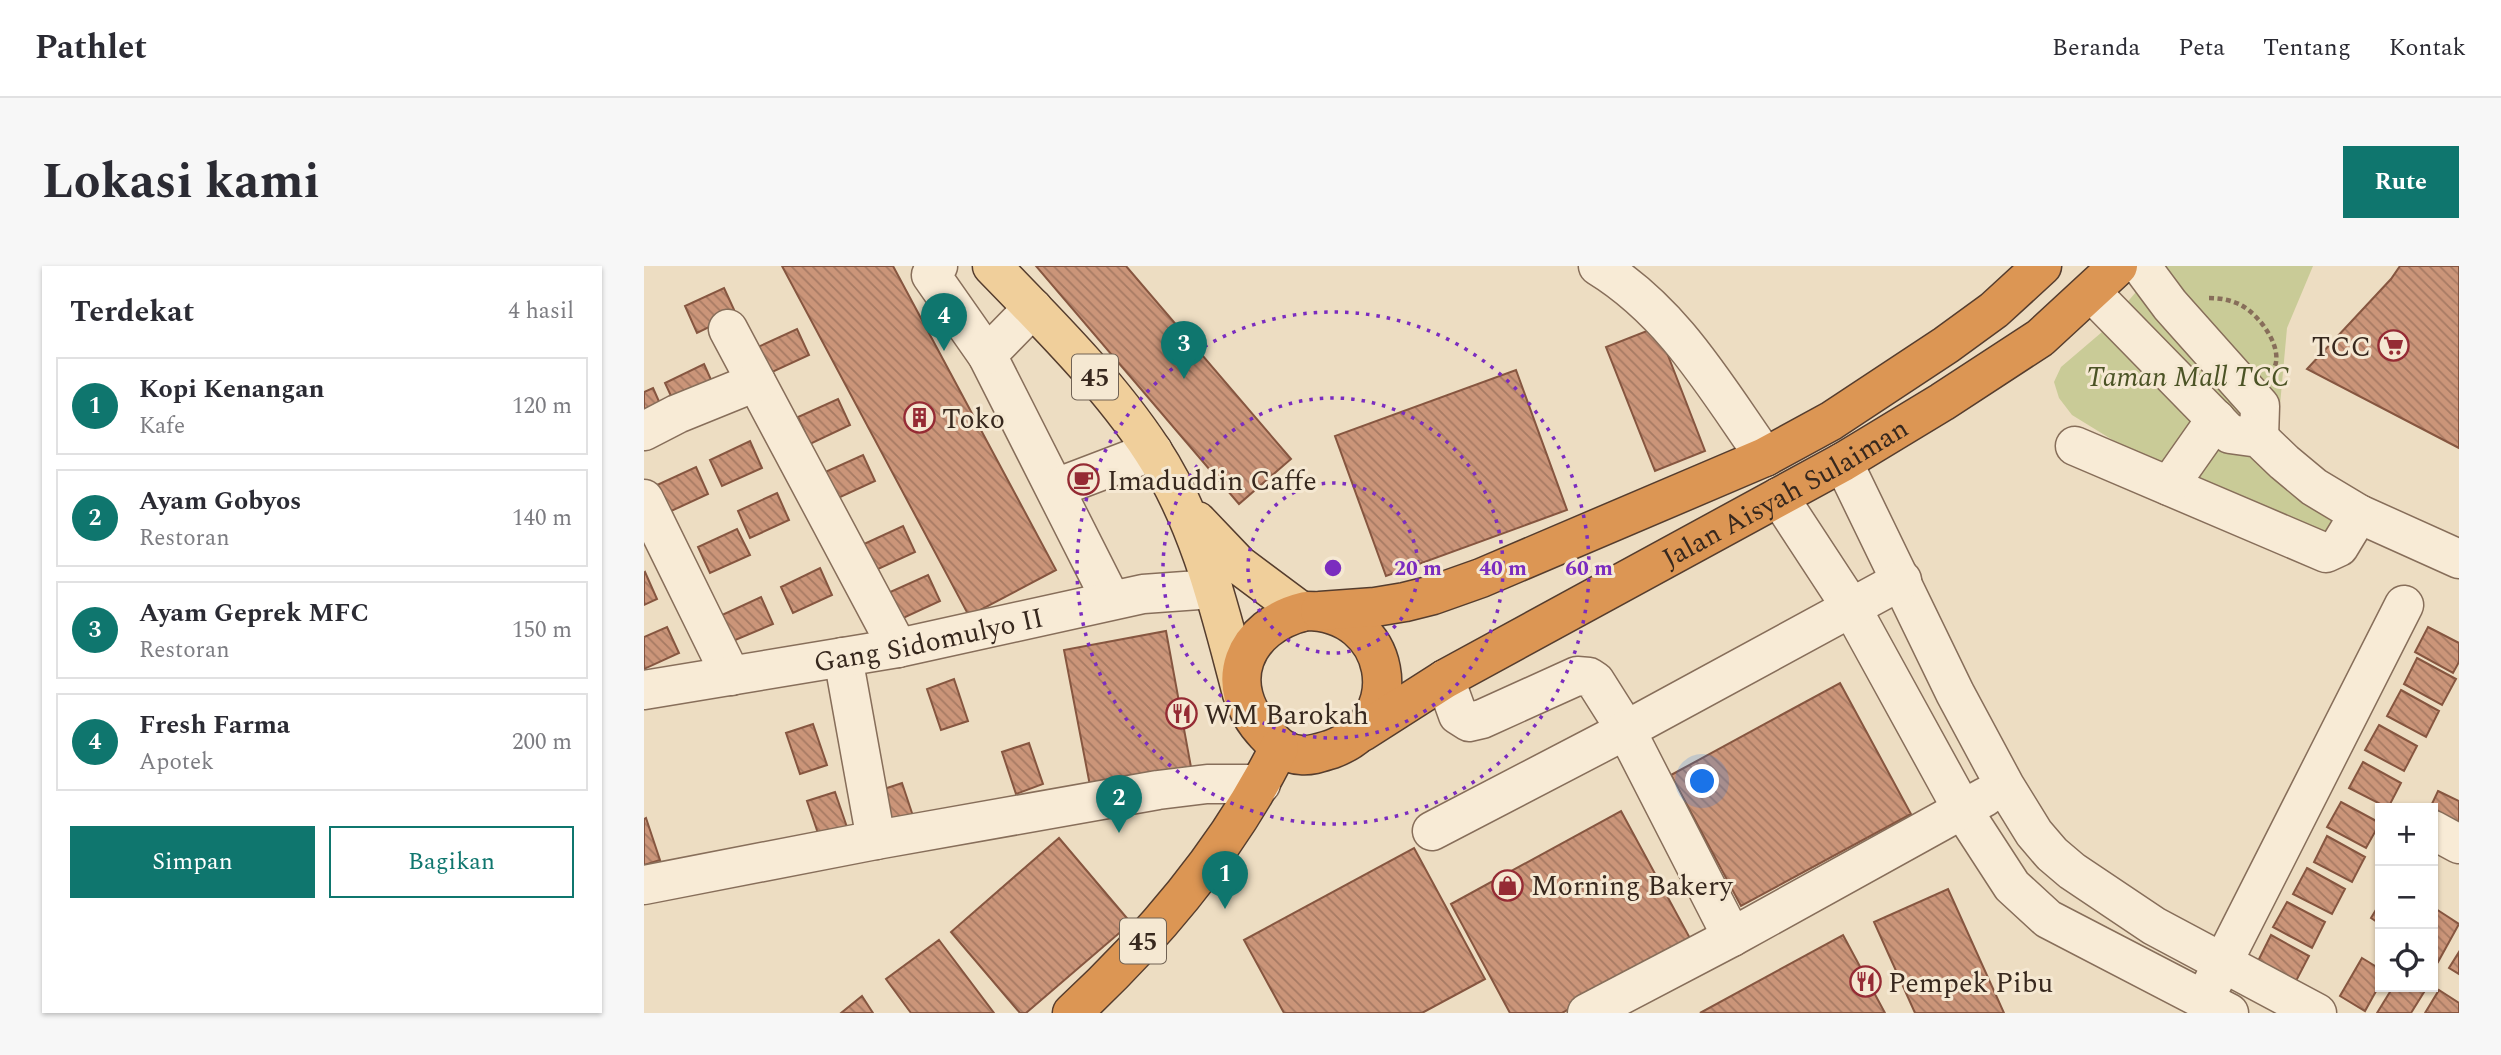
<!DOCTYPE html>
<html lang="id">
<meta charset="utf-8">
<style>
:root{--surface:#fff;--page:#f7f7f7;--text:#2b2b33;--muted:#7c7c81;--line:#e1e1e2;--accent:#0f766e}
body{margin:0;font-family:Spectral,serif;background:var(--page);color:var(--text)}
.controls{position:absolute;right:21px;bottom:21px;display:grid;overflow:hidden;border-radius:0px;box-shadow:0 2px 5px #0004}
.controls button{width:63px;height:63px;display:grid;place-items:center;padding:0;border:0;border-bottom:2px solid var(--line);background:var(--surface);color:var(--text);font:35px sans-serif}
.you{position:absolute;left:1059px;top:516px;width:24px;height:24px;margin:-18px;border:5px solid #fff;border-radius:50%;background:#1a73e8;box-shadow:0 0 0 10px #1a73e833}
.badge{display:grid;place-items:center;width:46px;height:46px;border-radius:50%;background:var(--accent);color:#fff;font-size:23px;font-weight:700}
.pin{position:absolute;translate:-50% -58px;filter:drop-shadow(0 2px 4px #0008)}
.pin::after{content:'';position:absolute;top:37px;width:24px;height:21px;background:inherit;clip-path:polygon(0 0,100% 0,50% 100%)}
.list{margin:0;padding:0;list-style:none}
h2{display:flex;justify-content:space-between;align-items:center;height:91px;margin:0;padding:0 28px;font-size:30px}
h2 small{font-size:23px;font-weight:400;color:var(--muted)}
.list li{display:grid;grid-template-columns:46px 1fr auto;gap:21px;align-items:center;box-sizing:border-box;height:98px;margin:0 14px 14px;padding:0 14px;border:2px solid var(--line);border-radius:0px}
.list b{display:block;font-size:26px;white-space:nowrap}
.list p{margin:0;font-size:23px;white-space:nowrap;color:var(--muted)}
.list em{font-size:23px;font-style:normal;color:var(--muted)}
.actions{display:flex;gap:14px;padding:21px 28px}
.actions a{flex:1;padding:16px 0;border:2px solid var(--accent);border-radius:0px;text-align:center;font-size:24px;color:var(--accent)}
.actions .main{background:var(--accent);color:#fff}
.icon{flex:none;width:38px;height:38px;fill:none;stroke:currentColor;stroke-width:2;stroke-linecap:round;stroke-linejoin:round}
.map{position:relative;flex:none;width:1815px;height:747px;overflow:hidden;border-radius:0px}
header{display:flex;align-items:center;gap:42px;box-sizing:border-box;height:98px;padding:0 35px;background:var(--surface);border-bottom:2px solid var(--line)}
header strong{font-size:33px}
nav{display:flex;gap:38px;margin-inline-start:auto;font-size:24px}
.intro{display:flex;align-items:center;justify-content:space-between;box-sizing:border-box;height:168px;padding:0 42px}
h1{margin:0;font-size:49px}
.button{padding:18px 32px;border-radius:0px;background:var(--accent);color:#fff;font-size:24px;font-weight:700}
main{display:flex;gap:42px;padding:0 42px}
aside{flex:1;background:var(--surface);border-radius:0px;box-shadow:0 2px 5px #0004}
.map>svg:first-child{display:block}
.park{fill:#c9cb97}
.building{fill:url(#building-back-hatch);stroke:#865640;stroke-width:2}
.lines{fill:none;stroke-linecap:round;stroke-linejoin:round}
.minor-casing{stroke:#876e5a;stroke-width:41}
.major-casing{stroke:#553d2e;stroke-width:41}
.highway-casing{stroke:#553d2e;stroke-width:41}
.path{stroke:#876e5a;stroke-width:4.5;stroke-dasharray:5 3.5;stroke-linecap:butt}
.minor{stroke:#f8ebd6;stroke-width:38}
.major{stroke:#f0cf9b;stroke-width:38}
.highway{stroke:#dc9654;stroke-width:38}
.ring{fill:none;stroke:#7b2cbf;stroke-width:3.5;stroke-dasharray:3.5 7}
.labels{text-anchor:middle;stroke-width:6;stroke-linejoin:round;paint-order:stroke}
.shield{fill:#f5e8d2;stroke:#706254;stroke-width:2}
.shield-label{font-size:26px;font-weight:bold;fill:#37281e}
.poi-label{font-size:28px;fill:#37281e;stroke:#f5e8d2;text-anchor:start}
.park-label{font-size:28px;font-style:italic;fill:#4b5325;stroke:#f5e8d2}
.street-label{font-size:28px;fill:#37281e;stroke:#f5e8d2}
.centre{fill:#7b2cbf;stroke:#f5e8d2;stroke-width:3.5}
.ring-label{font-size:21px;text-anchor:middle;font-weight:bold;fill:#7b2cbf;stroke:#f5e8d2;stroke-width:6;stroke-linejoin:round;paint-order:stroke}
</style>
<header>
<strong>Pathlet</strong>
<nav><a>Beranda</a><a>Peta</a><a>Tentang</a><a>Kontak</a></nav>
</header>
<div class="intro"><h1>Lokasi kami</h1><a class="button">Rute</a></div>
<main>
<aside>
<h2>Terdekat<small>4 hasil</small></h2>
<ul class="list">
<li><span class="badge">1</span><div><b>Kopi Kenangan</b><p>Kafe</p></div><em>120 m</em></li>
<li><span class="badge">2</span><div><b>Ayam Gobyos</b><p>Restoran</p></div><em>140 m</em></li>
<li><span class="badge">3</span><div><b>Ayam Geprek MFC</b><p>Restoran</p></div><em>150 m</em></li>
<li><span class="badge">4</span><div><b>Fresh Farma</b><p>Apotek</p></div><em>200 m</em></li>
</ul>
<div class="actions"><a class="main">Simpan</a><a>Bagikan</a></div>
</aside>
<div class="map">
<svg width="1815" height="747" viewBox="0 0 1815 747">
<defs>
<pattern id="building-back-hatch" width="6" height="6" patternUnits="userSpaceOnUse" patternTransform="scale(1.75)"><rect width="6" height="6" fill="#cb9579"/><path d="M-1 5l2 2M0 0l6 6M5-1l2 2" fill="none" stroke="#a67a63"/></pattern>
</defs>
<rect width="100%" height="100%" fill="#edddc2"/>
<path class="park" d="M1514,0H1669L1643,62L1633,172L1690,251L1685,269L1550,224L1428,149L1415,132L1410,116L1417,101L1458,66Z"/>
<path class="building" d="M138,0H249L412,304L325,350Z
M392,0H482L647,193L595,238Z
M1756,0H1815V182L1663,103L1747,13Z
M80,22L92,48L53,67L41,40Z
M1013,61L1061,185L1011,205L962,81Z
M153,63L165,89L126,107L114,81Z
M60,98L72,125L33,143L21,117Z
M872,104L923,244L742,310L691,170Z
M9,122L21,149L0,158V126Z
M194,133L206,159L166,178L154,151Z
M106,175L118,202L78,220L66,194Z
M219,189L231,215L192,233L179,207Z
M52,201L64,228L25,246L13,219Z
M133,227L145,254L106,272L94,245Z
M259,260L271,286L232,304L220,278Z
M93,263L106,289L66,307L54,281Z
M176,302L188,329L149,347L137,321Z
M1,306L13,333L0,339V307Z
M284,309L296,335L257,353L244,327Z
M117,331L129,358L89,375L78,349Z
M23,361L35,387L0,403V371Z
M1784,361L1815,377V396L1809,407L1771,386Z
M522,365L549,512L448,530L420,384Z
M1773,392L1812,413L1798,439L1760,418Z
M310,413L324,455L297,464L283,423Z
M1196,417L1267,548L1097,640L1027,509Z
M1757,424L1795,445L1782,471L1743,450Z
M169,458L183,499L156,508L142,467Z
M1735,459L1773,480L1760,505L1721,484Z
M385,477L399,518L372,528L358,486Z
M1719,496L1757,517L1744,542L1705,522Z
M258,517L272,559L245,568L231,526Z
M1794,525L1815,535V568L1789,555V542H1786Z
M191,526L205,567L177,576L163,535Z
M1697,536L1736,557L1722,582L1683,561Z
M977,545L1048,676L918,747H866L807,638Z
M2,552L16,594L0,599V553Z
M1683,570L1721,591L1708,616L1670,596Z
M415,572L487,657L382,747H376L307,666Z
M770,582L841,713L778,747H640L600,674Z
M1663,602L1701,623L1688,648L1649,628Z
M1304,623L1360,747H1271L1230,656Z
M1643,636L1681,656L1668,682L1629,661Z
M1736,637V658L1727,652Z
M1792,643L1815,658L1794,696L1789,693V648Z
M1199,669L1241,747H1056Z
M1627,669L1665,690L1652,715L1614,695Z
M295,674L350,747H267L242,713Z
M1815,686V708L1805,702Z
M1718,692L1736,703V718L1721,745L1696,730Z
M1749,721H1771L1780,726L1767,747H1733Z
M1795,724L1815,737V747H1781Z
M218,730L229,747H197Z"/>
<g class="lines">
<defs>
<g id="minor">
<path d="M294,0L287,9L343,89L467,334"/>
<path d="M954,0C1029,46 1071,120 1121,191"/>
<path d="M1497,0L1526,39L1616,140L1615,172"/>
<path d="M1447,26L1586,168L1615,172L1640,196L1670,221L1715,248L1815,293"/>
<path d="M84,63L254,382"/>
<path d="M343,89L389,42"/>
<path d="M0,165L33,148L112,116"/>
<path d="M1431,180L1682,287L1695,281L1715,248"/>
<path d="M1199,196L1311,427L1361,520L1390,567L1408,588L1428,605L1510,660L1673,747"/>
<path d="M1525,220L1572,153"/>
<path d="M412,222L509,185"/>
<path d="M1135,231L1207,341L1318,543L1368,620L1404,653L1585,747"/>
<path d="M0,233L87,410"/>
<path d="M199,391L232,574"/>
<path d="M801,413L814,449L825,456L838,453L933,410L945,411L951,415L982,464L1088,671"/>
<path id="s1" d="M0,424L254,382L499,328L569,323"/>
<path d="M1789,564L1815,578"/>
<path d="M788,565L982,464L1258,314"/>
<path d="M0,619L232,574L514,524L563,518H617"/>
<path d="M1568,718L1760,339"/>
<path d="M943,747L1088,671L1341,531"/>
</g>
<path id="major" d="M348,0C404,58 464,117 508,184C556,257 576,345 598,428
M553,255L595,299L658,346"/>
<g id="highway">
<path d="M662,345C747,345 768,453 688,483C678,486 668,490 657,489C641,488 632,479 622,468C575,419 599,360 662,345Z"/>
<path d="M676,345L731,341L761,336L789,329L837,312L1121,191L1187,155L1302,79L1350,44L1398,0"/>
<path id="s2" d="M718,466L801,413L1199,196L1298,136L1396,72L1474,0"/>
<path d="M428,747C511,670 584,584 635,482"/>
</g>
</defs>
<use href="#minor" class="minor-casing"/>
<use href="#major" class="major-casing"/>
<use href="#highway" class="highway-casing"/>
<path class="path" d="M1565,32C1576,32 1587,34 1597,39C1617,50 1644,87 1627,107"/>
<use href="#minor" class="minor"/>
<use href="#major" class="major"/>
<use href="#highway" class="highway"/>
</g>
<g class="ring">
<circle cx="689" cy="302" r="85"/>
<circle cx="689" cy="302" r="170"/>
<circle cx="689" cy="302" r="256"/>
</g>
<defs>
<symbol id="supermarket-ring" viewBox="-11 -11 22 22"><circle r="9.5" fill="#f5e8d2" stroke="#952b34" stroke-width="1.5"/><path d="M-6-5.5h2.5l.6 2H6L4.5 2H-2.5L-4.4-4H-6ZM-1.5 3.2a1.3 1.3 0 1 0 .1 0ZM3 3.2a1.3 1.3 0 1 0 .1 0Z" fill="#952b34"/></symbol>
<symbol id="building-ring" viewBox="-11 -11 22 22"><circle r="9.5" fill="#f5e8d2" stroke="#952b34" stroke-width="1.5"/><path d="M-4-6H4V6H1V3H-1V6H-4ZM-2.5-4.3h1.7v1.8h-1.7ZM.8-4.3h1.7v1.8H.8ZM-2.5-1h1.7V.8h-1.7ZM.8-1h1.7V.8H.8Z" fill="#952b34"/></symbol>
<symbol id="cafe-ring" viewBox="-11 -11 22 22"><circle r="9.5" fill="#f5e8d2" stroke="#952b34" stroke-width="1.5"/><path d="M-5.5-4.5H6V0H3Q3 3.5 0 3.5H-2.5Q-5.5 3.5-5.5 0ZM3-3.2v2h1.7v-2ZM-6 4.5H4V6H-6Z" fill="#952b34"/></symbol>
<symbol id="restaurant-ring" viewBox="-11 -11 22 22"><circle r="9.5" fill="#f5e8d2" stroke="#952b34" stroke-width="1.5"/><path d="M-5-6h1v4h1v-4h1v4h1v-4h1v5L-1.5 .5V6h-2V.5L-5-1ZM5-6V6H3V1.5H1.5Q1.5-4 5-6Z" fill="#952b34"/></symbol>
<symbol id="shop-ring" viewBox="-11 -11 22 22"><circle r="9.5" fill="#f5e8d2" stroke="#952b34" stroke-width="1.5"/><path d="M-5-2.5h2.3a2.7 3.5 0 0 1 5.4 0H5L5.5 6h-11ZM-1.5-2.5h3a1.5 2.3 0 0 0-3 0Z" fill="#952b34"/></symbol>
</defs>
<g fill-rule="evenodd">
<use href="#supermarket-ring" x="1732" y="62" width="35" height="35"/>
<use href="#building-ring" x="258" y="134" width="35" height="35"/>
<use href="#cafe-ring" x="422" y="196" width="35" height="35"/>
<use href="#restaurant-ring" x="520" y="430" width="35" height="35"/>
<use href="#shop-ring" x="846" y="602" width="35" height="35"/>
<use href="#restaurant-ring" x="1204" y="698" width="35" height="35"/>
</g>
<g class="labels">
<g class="shield">
<rect x="428" y="88.5" width="46" height="45" rx="5"/>
<rect x="476" y="652.5" width="46" height="45" rx="5"/>
</g>
<g class="shield-label">
<text x="451" y="120">45</text>
<text x="499" y="684">45</text>
</g>
<g class="poi-label">
<text x="1727" y="90" text-anchor="end">TCC</text>
<text x="298" y="162">Toko</text>
<text x="463" y="224">Imaduddin Caffe</text>
<text x="560" y="458">WM Barokah</text>
<text x="887" y="629">Morning Bakery</text>
<text x="1244" y="726">Pempek Pibu</text>
</g>
<g class="park-label">
<text x="1544" y="120">Taman Mall TCC</text>
</g>
<g class="street-label">
<text dy="10" stroke="none"><textPath href="#s2" startOffset="486">Jalan Aisyah Sulaiman</textPath></text>
<text dy="10" stroke="none"><textPath href="#s1" startOffset="289">Gang Sidomulyo II</textPath></text>
</g>
</g>
<circle cx="689" cy="302" r="10" class="centre"/>
<g class="ring-label">
<text x="774" y="309">20 m</text>
<text x="859" y="309">40 m</text>
<text x="945" y="309">60 m</text>
</g>
</svg>
<div class="controls">
<button>+</button>
<button>−</button>
<button><svg class="icon" aria-label="locate" viewBox="0 0 24 24"><circle cx="12" cy="12" r="6"/><path d="M12 2v4M12 18v4M2 12h4M18 12h4"/></svg></button>
</div>
<div class="you"></div>
<div class="pin badge" style="left:581px;top:643px">1</div>
<div class="pin badge" style="left:475px;top:567px">2</div>
<div class="pin badge" style="left:540px;top:113px">3</div>
<div class="pin badge" style="left:300px;top:85px">4</div>
</div>
</main>
